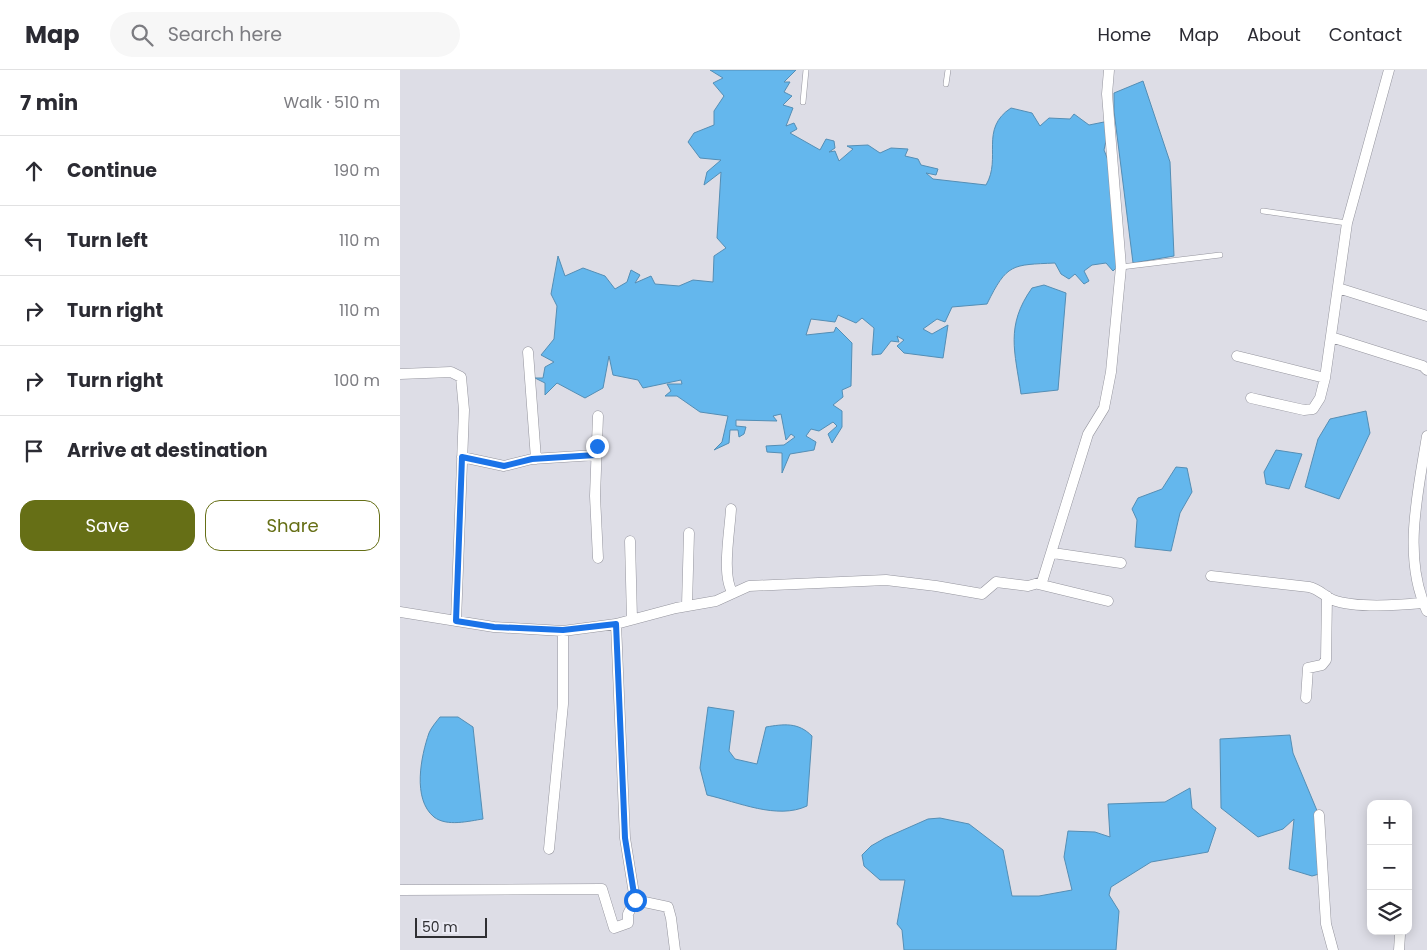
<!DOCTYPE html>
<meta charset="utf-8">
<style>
:root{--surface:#fff;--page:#f7f7f7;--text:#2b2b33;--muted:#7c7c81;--line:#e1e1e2;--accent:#666f16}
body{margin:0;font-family:Poppins,sans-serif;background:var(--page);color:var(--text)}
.controls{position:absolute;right:15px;bottom:15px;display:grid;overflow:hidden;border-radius:10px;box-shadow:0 2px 12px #0003}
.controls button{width:45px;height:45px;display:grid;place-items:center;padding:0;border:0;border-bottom:1px solid var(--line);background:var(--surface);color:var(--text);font:25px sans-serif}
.scale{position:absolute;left:15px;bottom:12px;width:72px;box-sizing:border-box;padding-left:5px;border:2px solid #2f2f33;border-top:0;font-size:14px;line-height:18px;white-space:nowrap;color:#2f2f33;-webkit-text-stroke:4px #eaeaf4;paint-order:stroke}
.stop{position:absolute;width:15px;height:15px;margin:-11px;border:4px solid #1a73e8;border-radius:50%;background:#fff}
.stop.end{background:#1a73e8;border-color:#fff;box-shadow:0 1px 5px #0008}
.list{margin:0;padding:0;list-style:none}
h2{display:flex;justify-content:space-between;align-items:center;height:65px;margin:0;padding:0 20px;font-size:21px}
h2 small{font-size:16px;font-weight:400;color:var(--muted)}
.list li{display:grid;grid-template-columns:32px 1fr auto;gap:15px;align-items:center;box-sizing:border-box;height:70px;padding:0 20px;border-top:1px solid var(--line)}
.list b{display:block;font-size:19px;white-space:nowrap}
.list em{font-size:16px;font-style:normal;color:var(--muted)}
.actions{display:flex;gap:10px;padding:15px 20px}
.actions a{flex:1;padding:11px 0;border:1px solid var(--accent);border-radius:15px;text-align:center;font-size:18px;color:var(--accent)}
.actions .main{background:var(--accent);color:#fff}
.icon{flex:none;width:28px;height:28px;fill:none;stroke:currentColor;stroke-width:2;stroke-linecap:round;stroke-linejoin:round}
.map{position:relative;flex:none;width:1027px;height:880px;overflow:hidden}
header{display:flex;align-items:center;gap:30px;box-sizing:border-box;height:70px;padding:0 25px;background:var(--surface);border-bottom:1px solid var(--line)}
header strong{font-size:24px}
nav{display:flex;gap:28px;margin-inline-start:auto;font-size:18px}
.search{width:350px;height:45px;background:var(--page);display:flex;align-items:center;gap:12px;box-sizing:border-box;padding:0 18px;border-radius:28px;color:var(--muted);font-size:19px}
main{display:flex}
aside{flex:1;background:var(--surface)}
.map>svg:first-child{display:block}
.water{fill:#64b7ed;stroke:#548eb5}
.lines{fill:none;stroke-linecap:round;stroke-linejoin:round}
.service-casing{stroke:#95959e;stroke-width:6}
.minor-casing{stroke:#95959e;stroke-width:11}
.service{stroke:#fff;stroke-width:5}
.minor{stroke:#fff;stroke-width:10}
.route{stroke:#1a73e8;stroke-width:6}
</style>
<header>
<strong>Map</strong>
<div class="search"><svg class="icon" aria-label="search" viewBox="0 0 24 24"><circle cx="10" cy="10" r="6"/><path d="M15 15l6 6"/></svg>Search here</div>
<nav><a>Home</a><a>Map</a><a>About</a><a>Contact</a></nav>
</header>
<main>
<aside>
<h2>7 min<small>Walk · 510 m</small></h2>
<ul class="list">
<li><svg class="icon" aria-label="ahead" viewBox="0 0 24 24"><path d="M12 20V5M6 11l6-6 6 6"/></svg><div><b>Continue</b></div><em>190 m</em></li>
<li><svg class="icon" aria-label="left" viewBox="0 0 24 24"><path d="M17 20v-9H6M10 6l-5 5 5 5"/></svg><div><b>Turn left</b></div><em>110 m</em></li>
<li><svg class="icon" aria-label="right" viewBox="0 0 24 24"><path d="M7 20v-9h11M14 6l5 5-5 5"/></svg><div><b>Turn right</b></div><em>110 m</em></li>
<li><svg class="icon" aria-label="right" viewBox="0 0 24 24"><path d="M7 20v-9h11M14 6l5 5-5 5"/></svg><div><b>Turn right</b></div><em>100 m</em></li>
<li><svg class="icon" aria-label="arrive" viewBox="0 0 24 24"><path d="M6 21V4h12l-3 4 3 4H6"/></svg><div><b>Arrive at destination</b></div></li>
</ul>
<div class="actions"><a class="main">Save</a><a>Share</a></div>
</aside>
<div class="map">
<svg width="1027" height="880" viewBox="0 0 1027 880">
<rect width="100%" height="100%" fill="#dddde6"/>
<path class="water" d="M310,0H396L384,12H390L384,22L392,26L383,35L393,38L386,56L394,53L397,59L390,63L420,80L426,69L434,71L435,78L429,82L435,81L439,91L453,79L447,76L468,75L480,83L491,78L508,79L505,86L518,89L521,95L538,99L536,105L526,103L533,109L586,115C602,88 579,59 611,38L632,43L640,56L649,48L670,49L674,44L689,55L704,52L708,62L704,80L714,105L718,196L713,201L706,193L692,195L684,201L689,211L684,214L675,204L669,209L661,204L655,193C612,195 607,193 587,234L552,237L545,252L537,249L523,259L532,264L548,255L543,288L504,283L497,276L504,270L497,266L499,272L491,271L481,284L472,285L474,258L462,248L456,253L438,245L435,252L411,249L406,265L434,262L436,257L452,273L451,316L442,320L443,327L433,335L442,341V357L432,373L428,364L437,356L433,352L419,361L411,359L406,366L416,372L414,380L390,384L382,403V383L367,382L366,376L384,375L395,367L391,364L386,370L381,344L373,346L377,351L336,350V356L346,357L344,364L339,367L338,360H330L329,373L314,380L322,372L328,346L300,342L277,326H265L271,321L267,314H282L281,310L243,318L238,310L213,305L209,286L203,318L185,328L157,313L145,325V313L135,308H143L145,297L154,292L141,285L154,269L157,236L151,224L158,186L165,206L183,198L205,206L215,219L227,212L231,200L240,205L235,213L251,206L255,214L279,216L293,210L313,212L314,186L326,178L317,168L321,102L304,115L307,102L321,90L300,88L288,72L294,63L314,55V41L324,26L313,13L323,8Z
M743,11L770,92L774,186L733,193L714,41V23Z
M644,215L666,223L658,320L621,324C615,282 605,256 632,218Z
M966,341L970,363L939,429L905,417L918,369L930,349Z
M876,380L902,384L889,419L866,414L864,402Z
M776,397L787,398L792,422L780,443L771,481L735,477L737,450L732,439L738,428L762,419Z
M308,637L334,641L329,681L335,689L357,694L366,657C384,654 398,652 412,666L407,736C377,750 338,732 307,725L300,698Z
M40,647H58L73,657L83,749C69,751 47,757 34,747C12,729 21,686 29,663C31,658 36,652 40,647Z
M890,665L893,683L918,743L923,803L912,806L889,799L894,749L883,759L858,767L821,738L820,669Z
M790,718L792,738L816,758L808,782L751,792L711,817L709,825L719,841L716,880H504L502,860L497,854L505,810H480L464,796L462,785L471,776L485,768L528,749L540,748L569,754L603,780L612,826H639L672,820L664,787L668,761L695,762L710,767L708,734L765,732Z"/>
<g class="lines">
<defs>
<path id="service" d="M546,14L548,0
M403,32L406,0
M863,141L947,153
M721,197L820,185"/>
<path id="minor" d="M938,218L1027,246
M931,267L1023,296L1027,300
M128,282L136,389
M837,286L925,308
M0,304L51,302L61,307L64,340L56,551
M851,328L904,340L913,339L920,328L925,308L947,153L989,0
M1027,366C1018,422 1002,488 1027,541
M62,387L104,396L132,389L196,385
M331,439C330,460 321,507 333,523
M230,471L232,549
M653,483L721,493
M198,488L195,426L198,346
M811,506L909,517C919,519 924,526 933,530C954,538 1001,535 1023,533
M638,514L708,531
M287,535L289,463
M0,542L94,557L163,561L216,554L276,538L316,531L349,516L486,510L536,516L582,524L596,512L628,516L642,512L688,364L704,338L711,302L721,197L707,24L709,0
M216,554L225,768L235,830
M906,628L908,598L922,595L926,590L927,526
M919,745L926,854L933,880
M149,779L163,634V561
M0,820L202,819L214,858L228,853V844L235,830L268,837L271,848L275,880
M999,880L1000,865"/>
</defs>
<use href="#service" class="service-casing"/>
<use href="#minor" class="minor-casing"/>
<use href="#service" class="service"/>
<use href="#minor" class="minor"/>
</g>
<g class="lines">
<path class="route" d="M197,376L196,385L132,389L104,396L62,387L56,551L94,557L163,560L216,554L225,768L235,830"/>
</g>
</svg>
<div class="controls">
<button>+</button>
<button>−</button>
<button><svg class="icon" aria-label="layers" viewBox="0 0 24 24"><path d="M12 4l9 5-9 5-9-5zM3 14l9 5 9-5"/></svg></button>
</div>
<div class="scale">50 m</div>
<div class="stop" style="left:235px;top:830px"></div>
<div class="stop end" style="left:197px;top:376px"></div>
</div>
</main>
